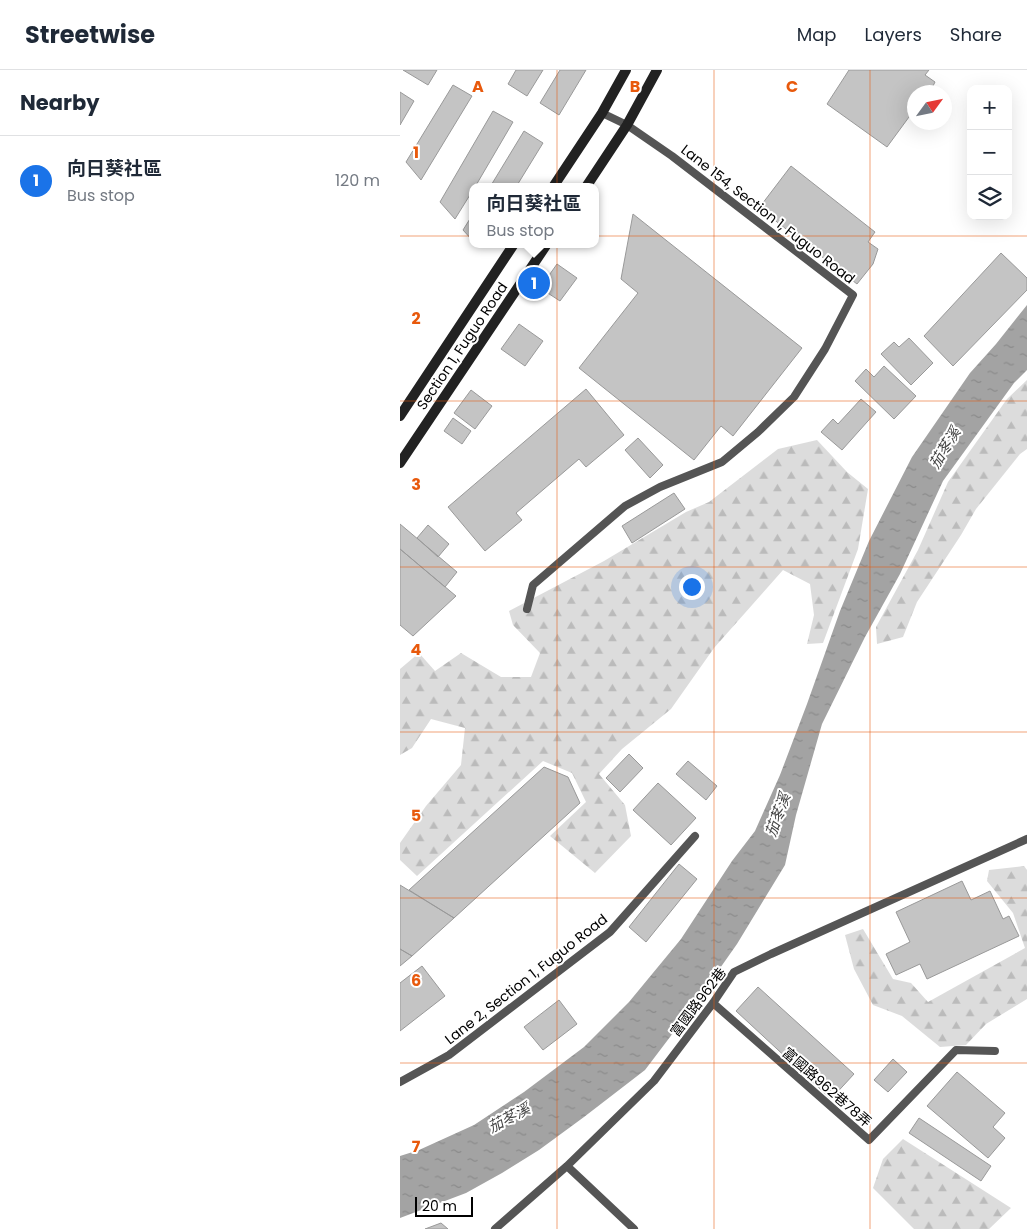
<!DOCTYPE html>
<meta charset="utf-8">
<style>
:root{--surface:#fff;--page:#f2f2f3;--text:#1f2937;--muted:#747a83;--line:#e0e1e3;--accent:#1a73e8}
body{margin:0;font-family:Poppins,"Noto Sans TC",sans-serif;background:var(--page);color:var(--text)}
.controls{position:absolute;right:15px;top:15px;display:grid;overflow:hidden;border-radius:10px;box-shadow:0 5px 20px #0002}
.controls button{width:45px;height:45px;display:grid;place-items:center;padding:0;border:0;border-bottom:1px solid var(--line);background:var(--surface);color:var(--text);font:25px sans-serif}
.compass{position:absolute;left:507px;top:15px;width:45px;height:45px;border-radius:50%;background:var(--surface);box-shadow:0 5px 20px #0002;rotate:57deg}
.scale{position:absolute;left:15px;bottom:12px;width:58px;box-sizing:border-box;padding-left:5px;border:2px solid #000;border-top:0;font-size:14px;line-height:18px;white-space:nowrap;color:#000;-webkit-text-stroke:4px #fff;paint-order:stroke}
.you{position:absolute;left:291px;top:516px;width:18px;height:18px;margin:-12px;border:4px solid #fff;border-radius:50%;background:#1a73e8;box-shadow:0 0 0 8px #1a73e833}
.badge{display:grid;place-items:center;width:32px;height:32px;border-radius:50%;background:var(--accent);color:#fff;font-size:16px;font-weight:700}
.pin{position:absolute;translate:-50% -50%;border:2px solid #fff;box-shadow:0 1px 5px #0006}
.popup{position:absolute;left:69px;top:113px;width:130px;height:65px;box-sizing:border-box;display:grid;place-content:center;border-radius:10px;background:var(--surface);filter:drop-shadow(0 1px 4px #0005);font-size:16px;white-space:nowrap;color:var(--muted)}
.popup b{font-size:19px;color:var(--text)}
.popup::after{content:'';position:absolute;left:50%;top:100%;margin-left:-10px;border:10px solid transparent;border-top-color:var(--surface)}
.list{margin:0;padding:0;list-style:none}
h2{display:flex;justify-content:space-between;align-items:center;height:65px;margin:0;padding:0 20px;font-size:21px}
h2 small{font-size:16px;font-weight:400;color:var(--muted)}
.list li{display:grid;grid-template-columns:32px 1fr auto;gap:15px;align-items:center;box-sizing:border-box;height:90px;padding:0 20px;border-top:1px solid var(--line)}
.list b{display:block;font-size:19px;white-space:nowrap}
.list p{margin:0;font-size:16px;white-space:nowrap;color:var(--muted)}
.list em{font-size:16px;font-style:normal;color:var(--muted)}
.icon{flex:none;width:28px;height:28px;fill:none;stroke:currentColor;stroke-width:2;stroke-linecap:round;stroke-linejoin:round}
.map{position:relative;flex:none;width:627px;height:1159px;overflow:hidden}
header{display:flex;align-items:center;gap:30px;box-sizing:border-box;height:70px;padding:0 25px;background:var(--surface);border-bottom:1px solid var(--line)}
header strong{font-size:24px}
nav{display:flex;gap:28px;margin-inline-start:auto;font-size:18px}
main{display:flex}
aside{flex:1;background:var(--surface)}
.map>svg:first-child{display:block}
.forest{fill:url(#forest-firs)}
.water{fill:url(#water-ripples)}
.building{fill:#c4c4c4;stroke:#999}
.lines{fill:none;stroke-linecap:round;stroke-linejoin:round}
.lane{stroke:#555;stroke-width:8}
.secondary{stroke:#222;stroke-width:10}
.grid{fill:none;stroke:#e8590c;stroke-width:1;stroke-opacity:0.55}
.labels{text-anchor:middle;stroke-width:4;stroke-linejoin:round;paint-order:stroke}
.street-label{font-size:14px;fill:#000;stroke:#fff}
.water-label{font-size:15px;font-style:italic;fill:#444;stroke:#fff}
.grid-label{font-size:16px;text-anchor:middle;font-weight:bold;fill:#e8590c;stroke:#fff;stroke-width:4;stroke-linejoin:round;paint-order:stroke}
</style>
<header>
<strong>Streetwise</strong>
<nav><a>Map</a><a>Layers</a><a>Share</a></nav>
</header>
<main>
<aside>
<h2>Nearby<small></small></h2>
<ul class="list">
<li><span class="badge">1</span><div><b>向日葵社區</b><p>Bus stop</p></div><em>120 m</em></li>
</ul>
</aside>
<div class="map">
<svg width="627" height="1159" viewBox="0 0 627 1159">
<defs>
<pattern id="forest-firs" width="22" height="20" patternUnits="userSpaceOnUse" patternTransform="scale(1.25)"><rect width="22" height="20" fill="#dcdcdc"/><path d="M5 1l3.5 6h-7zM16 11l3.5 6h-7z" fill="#bbb"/></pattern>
<pattern id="water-ripples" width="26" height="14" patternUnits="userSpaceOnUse" patternTransform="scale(1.25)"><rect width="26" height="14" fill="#a3a3a3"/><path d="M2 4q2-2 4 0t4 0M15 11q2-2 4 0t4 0" fill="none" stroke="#8b8b8b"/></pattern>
</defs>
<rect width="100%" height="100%" fill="#fff"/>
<path class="forest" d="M627,310V379L620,384L576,439L561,465L517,532L503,567L477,574L476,557L518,480L548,412L607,329Z
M417,370L447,402L468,419L458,479L423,573L407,574L414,545L410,514L383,500L314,578L271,639L222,679L199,704L225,735L231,766L195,803L150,766L186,732L172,703L143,691L17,806L0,790V773L26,736L61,695L65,658L31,649L12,678L0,685V599L19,583L35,601L61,583L101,607H131L140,583L113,555L109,541L204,491L286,442L309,432L378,379Z
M624,796L627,800V929L586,954L566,975L540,977L502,946L473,935L454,899L445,865L463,859L493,909L511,913L528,932L625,878L613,843L587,811L589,800Z
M503,1069L611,1138L589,1159H514L473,1118L483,1089Z"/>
<path class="water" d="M627,235V300L614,313L543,411L500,504L465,567L422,654L396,745L385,795L337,874L292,938L245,1000L184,1047L139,1080L102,1103L66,1123L0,1148V1086L19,1080L74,1055L124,1022L184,977L229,932L281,869L332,791L355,761L380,705L407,634L440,541L469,471L512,387L570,303L596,274Z"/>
<path class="building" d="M3,0H37L28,15Z
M116,0H143L127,26L108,14Z
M160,0H186L159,45L140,33Z
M449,0H529L525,5L535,12L530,22H514V41L509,47L487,77L427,34Z
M53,15L72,26L21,110L6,92Z
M0,22L14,31L0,55Z
M93,41L113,52L75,117H73V120L55,149L40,132Z
M124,61L143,73L116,117H90Z
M391,96L475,162L468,172L478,179L473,194L457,214L359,138Z
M73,144V171L63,160Z
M233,144L402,278L333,366L321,356L294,390L179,298L238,223L221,209Z
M601,183L627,208V220L553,296L524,266Z
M157,194L177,208L160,231L140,218Z
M119,254L143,271L125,296L101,279Z
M509,268L533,293L511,315L481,284L494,272L499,277Z
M484,296L516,326L494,349L455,311L466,299L474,307Z
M186,319L224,365L186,397L179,389L116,443L122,450L85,481L48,437Z
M71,320L92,336L75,359L54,343Z
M461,329L476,342L442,380L421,362L433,349L438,354Z
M53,348L71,361L62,374L44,361Z
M238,368L263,395L250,408L225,380Z
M274,423L285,439L232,473L222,456Z
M0,454L57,502L45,517L0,479Z
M28,455L49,474L38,487L17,468Z
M0,479L56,526L13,566L0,555Z
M229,684L243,698L220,722L206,708Z
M288,691L317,716L306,730L276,704Z
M144,697L168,707L180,733L54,848L9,820Z
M258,713L296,748L271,775L233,740Z
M279,794L297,809L246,872L229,857Z
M562,811L571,830L590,821L603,849L609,846L619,866L527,909L520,894L496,905L486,884L510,872L496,842Z
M0,815L54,848L12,886L0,879Z
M0,879L12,886L0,896Z
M22,896L45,926L0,961V913Z
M358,917L454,1004L431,1029L336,941Z
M159,930L177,954L143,980L124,957Z
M493,989L507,1002L488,1022L474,1010Z
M557,1002L605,1043L593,1057L605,1068L588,1088L527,1036Z
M519,1048L591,1096L581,1111L509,1063Z
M41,1153L48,1159H25Z"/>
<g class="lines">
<path class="lane" d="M127,539L133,515L225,436L260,417L322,392L358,362L394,327L425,279L453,225L272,86L227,55L202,43
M313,933L469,1070L556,980L595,981
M0,1012L49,985L210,862L295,766
M167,1096L234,1159
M95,1159L167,1096L254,1011L313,933L334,902L371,884L627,769"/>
<path class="secondary" d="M153,117L202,43L226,0
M186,117L227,55L257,0
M0,346L114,174
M0,393L147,174"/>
</g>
<path class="grid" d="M157,0V1159M314,0V1159M470,0V1159M0,166H627M0,331H627M0,497H627M0,662H627M0,828H627M0,993H627"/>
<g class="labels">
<g class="street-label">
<text transform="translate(368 144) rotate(38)" y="5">Lane 154, Section 1, Fuguo Road</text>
<text transform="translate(62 276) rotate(-56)" y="5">Section 1, Fuguo Road</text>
<text transform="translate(126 909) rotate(-38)" y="5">Lane 2, Section 1, Fuguo Road</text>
<text transform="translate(298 932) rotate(-53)" y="5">富國路962巷</text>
<text transform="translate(427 1017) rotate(41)" y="5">富國路962巷78弄</text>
</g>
<g class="water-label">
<text transform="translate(545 378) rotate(-59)" y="5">茄苳溪</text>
<text transform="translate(378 745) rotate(-70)" y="5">茄苳溪</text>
<text transform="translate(109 1048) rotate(-28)" y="5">茄苳溪</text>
</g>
</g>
<g class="grid-label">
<text x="78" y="22">A</text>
<text x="235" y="22">B</text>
<text x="392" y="22">C</text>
<text x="16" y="88">1</text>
<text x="16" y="254">2</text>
<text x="16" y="420">3</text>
<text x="16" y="585">4</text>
<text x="16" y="751">5</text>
<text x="16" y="916">6</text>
<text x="16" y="1082">7</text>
</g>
</svg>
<div class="controls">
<button>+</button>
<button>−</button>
<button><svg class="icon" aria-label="layers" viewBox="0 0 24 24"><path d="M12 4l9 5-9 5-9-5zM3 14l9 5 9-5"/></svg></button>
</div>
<svg class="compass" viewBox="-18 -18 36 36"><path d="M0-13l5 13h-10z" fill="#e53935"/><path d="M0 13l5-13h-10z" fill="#747a83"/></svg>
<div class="scale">20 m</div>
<div class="you"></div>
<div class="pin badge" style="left:134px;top:213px">1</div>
<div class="popup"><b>向日葵社區</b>Bus stop</div>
</div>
</main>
